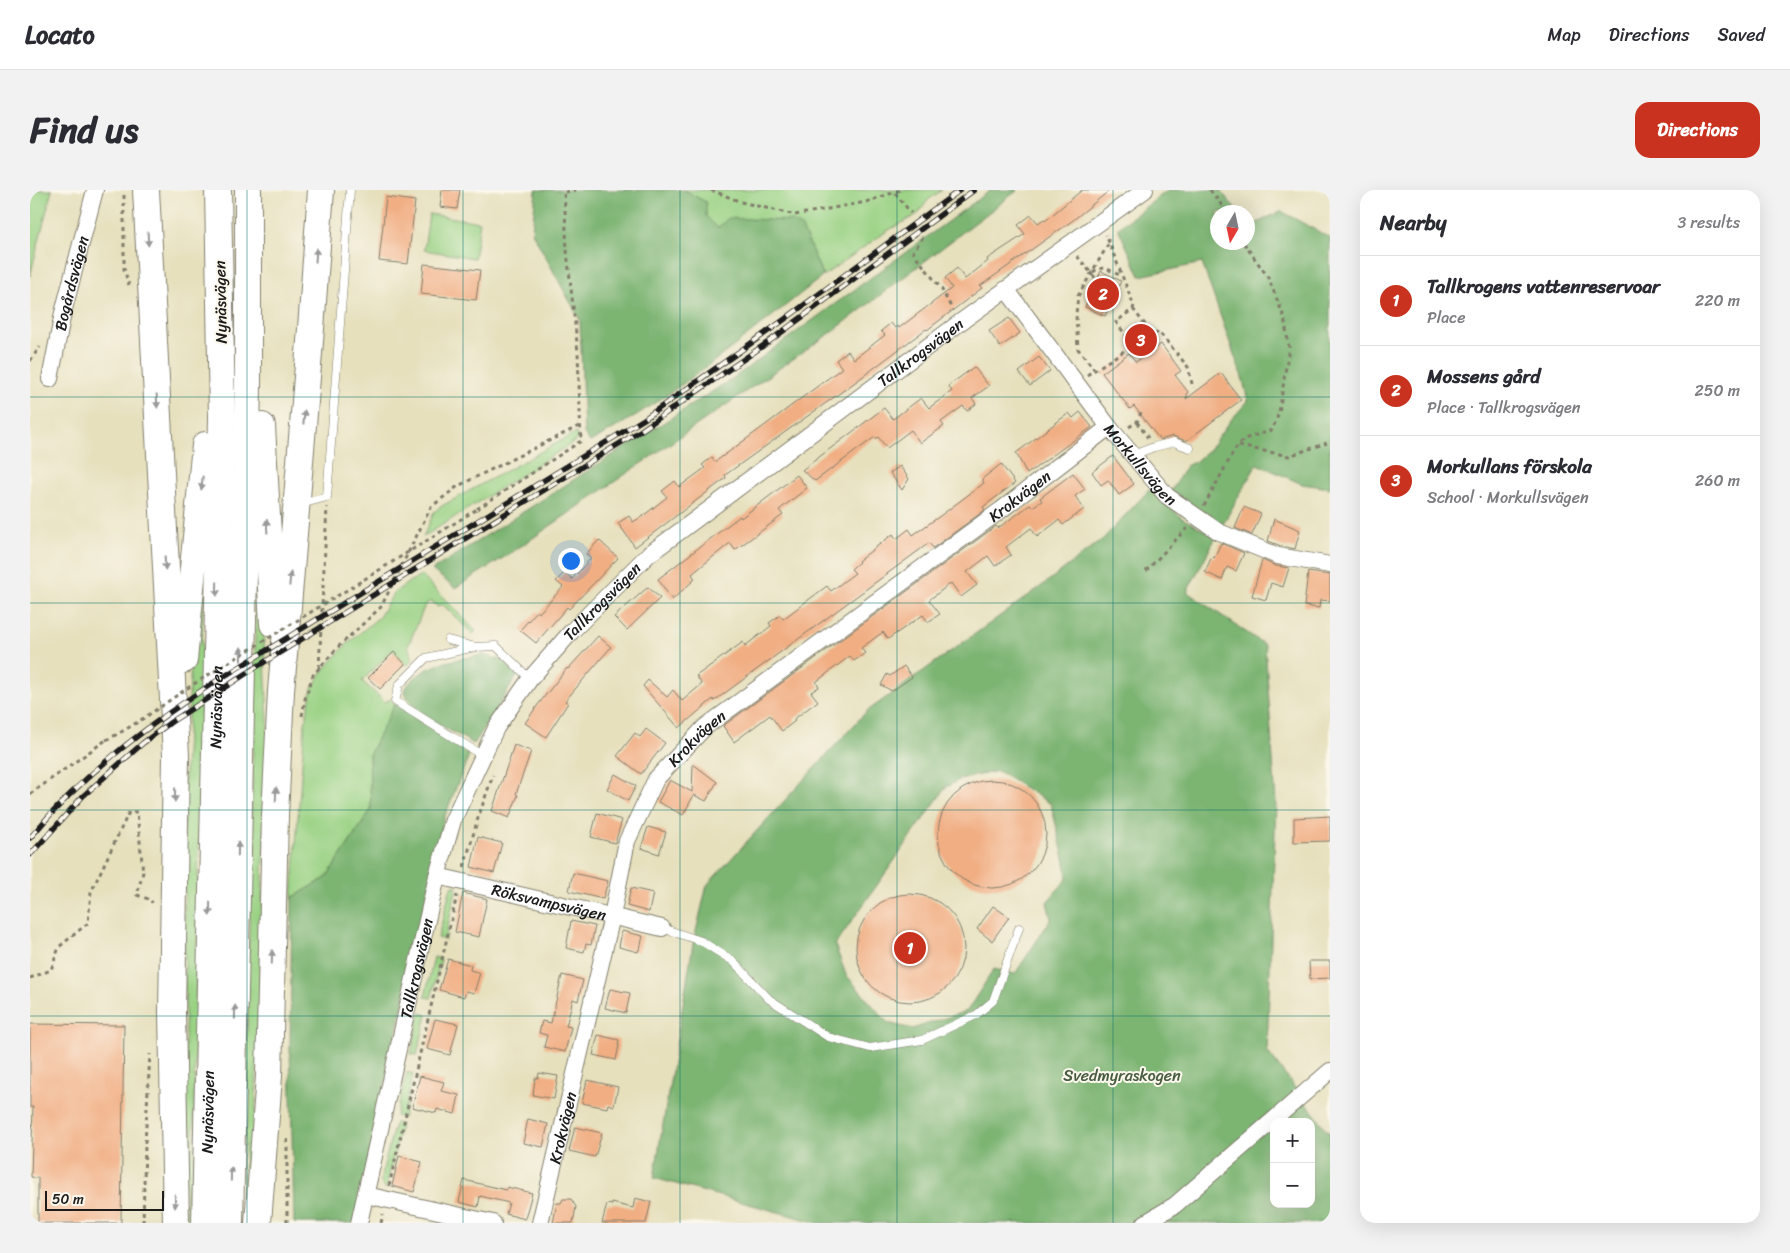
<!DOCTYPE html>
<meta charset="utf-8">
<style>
:root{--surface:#fff;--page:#f2f2f3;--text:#2b2b33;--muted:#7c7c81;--line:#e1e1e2;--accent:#c8321e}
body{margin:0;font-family:Sriracha,sans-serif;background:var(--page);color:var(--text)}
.controls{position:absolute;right:15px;bottom:15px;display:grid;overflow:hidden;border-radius:10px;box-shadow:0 5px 20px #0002}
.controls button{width:45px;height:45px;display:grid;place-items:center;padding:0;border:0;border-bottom:1px solid var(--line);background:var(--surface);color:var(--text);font:25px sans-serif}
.compass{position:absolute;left:1180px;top:15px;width:45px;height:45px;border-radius:50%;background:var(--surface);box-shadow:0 5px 20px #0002;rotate:189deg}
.scale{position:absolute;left:15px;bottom:12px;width:119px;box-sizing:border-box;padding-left:5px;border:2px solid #1c1c1c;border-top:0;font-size:14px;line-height:18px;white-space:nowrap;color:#1c1c1c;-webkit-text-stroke:4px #fbf7ec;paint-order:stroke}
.you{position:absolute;left:540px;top:370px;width:18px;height:18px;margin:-12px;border:4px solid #fff;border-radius:50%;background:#1a73e8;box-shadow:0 0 0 8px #1a73e833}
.badge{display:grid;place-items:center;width:32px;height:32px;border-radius:50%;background:var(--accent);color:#fff;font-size:16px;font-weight:700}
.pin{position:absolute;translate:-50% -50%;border:2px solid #fff;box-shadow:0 1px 5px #0006}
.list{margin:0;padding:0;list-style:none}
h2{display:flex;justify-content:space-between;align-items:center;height:65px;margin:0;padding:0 20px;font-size:21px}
h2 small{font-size:16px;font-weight:400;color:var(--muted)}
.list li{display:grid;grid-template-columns:32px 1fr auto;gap:15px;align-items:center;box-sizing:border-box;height:90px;padding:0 20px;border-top:1px solid var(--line)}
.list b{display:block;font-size:19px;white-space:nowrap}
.list p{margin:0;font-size:16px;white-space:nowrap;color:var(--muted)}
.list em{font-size:16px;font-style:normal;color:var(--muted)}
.map{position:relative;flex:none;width:1300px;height:1033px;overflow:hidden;border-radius:15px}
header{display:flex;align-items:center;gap:30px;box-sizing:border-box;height:70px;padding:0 25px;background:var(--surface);border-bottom:1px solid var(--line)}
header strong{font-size:24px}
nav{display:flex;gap:28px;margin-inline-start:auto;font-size:18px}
.intro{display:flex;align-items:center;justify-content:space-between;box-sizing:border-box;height:120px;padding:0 30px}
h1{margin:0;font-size:35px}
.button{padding:12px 22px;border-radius:15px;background:var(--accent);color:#fff;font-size:18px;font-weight:700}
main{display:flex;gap:30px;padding:0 30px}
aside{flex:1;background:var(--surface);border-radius:15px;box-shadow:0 5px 20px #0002}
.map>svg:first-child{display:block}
.green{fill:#9ad284;stroke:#5b7750}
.forest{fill:#7bb472;stroke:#4c6847;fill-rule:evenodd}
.building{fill:#f1ae83}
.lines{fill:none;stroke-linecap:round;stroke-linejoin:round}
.service-casing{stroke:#817e6c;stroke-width:9}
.minor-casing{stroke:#817e6c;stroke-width:18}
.trunk-casing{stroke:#817e6c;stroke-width:28}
.path{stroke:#817e6c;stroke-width:3;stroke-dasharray:4 4;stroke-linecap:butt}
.service{stroke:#fff;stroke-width:8}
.minor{stroke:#fff;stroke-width:16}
.trunk{stroke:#fff;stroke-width:26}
.rail-casing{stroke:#1c1c1c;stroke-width:5.5}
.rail{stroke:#fbf7ec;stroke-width:4;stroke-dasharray:11;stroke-linecap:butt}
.path-bridge{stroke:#817e6c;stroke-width:3;stroke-dasharray:4 4;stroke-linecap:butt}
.oneway{fill:#999}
.grid{fill:none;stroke:#0f766e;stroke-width:1;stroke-opacity:0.55}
.labels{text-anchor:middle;stroke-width:4;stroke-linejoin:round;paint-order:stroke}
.street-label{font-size:16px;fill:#1c1c1c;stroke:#fbf7ec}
.park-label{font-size:16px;fill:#485c40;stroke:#fbf7ec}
</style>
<header>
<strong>Locato</strong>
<nav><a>Map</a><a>Directions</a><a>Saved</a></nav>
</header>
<div class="intro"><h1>Find us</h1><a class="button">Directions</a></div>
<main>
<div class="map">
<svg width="1300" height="1033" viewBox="0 0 1300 1033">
<rect width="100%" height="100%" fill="#fbf7ec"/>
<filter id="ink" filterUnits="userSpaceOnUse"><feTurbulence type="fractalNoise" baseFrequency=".02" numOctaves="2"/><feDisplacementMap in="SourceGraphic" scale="10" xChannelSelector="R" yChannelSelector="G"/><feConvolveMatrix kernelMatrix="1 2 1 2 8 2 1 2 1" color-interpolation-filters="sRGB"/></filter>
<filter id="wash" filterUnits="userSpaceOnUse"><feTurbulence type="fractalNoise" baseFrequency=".0096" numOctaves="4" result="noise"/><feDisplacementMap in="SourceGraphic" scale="20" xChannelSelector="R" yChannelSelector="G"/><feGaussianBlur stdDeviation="1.12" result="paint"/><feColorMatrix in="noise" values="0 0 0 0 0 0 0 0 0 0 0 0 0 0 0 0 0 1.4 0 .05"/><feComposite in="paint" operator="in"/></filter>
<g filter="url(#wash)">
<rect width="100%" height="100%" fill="#e6e0bd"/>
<path class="green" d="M0,0H22L0,86Z
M654,0H912L898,10L888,24L857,41L793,86L772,38H688L676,26L675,12Z
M399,24L450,32L444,68L394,60Z
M545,243L547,244V249L544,252L393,347L404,322L410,317Z
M392,386L446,441L443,444L412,414L408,417L401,411L395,415L378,456L383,469L377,476L362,460L332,491L355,512L360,509L365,514L339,565L341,620L296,688L262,708L275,533L282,498L292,482L316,455L349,427L364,403L380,391Z
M173,407L162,1033H156L154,598L161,475L168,408Z
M226,409H232L238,532L222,1033H213Z
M423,696H427L415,750L408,748L420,700Z
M404,767L411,769L401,808L395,807Z
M390,823L397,825L387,865L381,864Z
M377,882L383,884L373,928L366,926Z
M365,933L371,934L356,999L351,993V987Z"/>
<path class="forest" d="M506,0H654L676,12V26L688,38L698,28L762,31L772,38L793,86C718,145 644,207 560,252L554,243L550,130L502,42Z
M961,0H988L802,142L484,361L425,398L402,380L702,189Z
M1138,0H1190L1208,22H1188V52H1218V31L1223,35L1251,21L1300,48V298L1272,294L1227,274L1192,336L1141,301L1156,276L1166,271L1179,260L1200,231L1218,211L1213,190L1172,73L1110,86L1088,38Z
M1119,300L1152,328L1186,347L1157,402L1235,455L1246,613L1237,861L1298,942H1300V1033H788L624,988L663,754L677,695L836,522L1009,398L1073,349ZM968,581L1021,614L1035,672L1037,689L1017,712L1021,729L985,784L964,779L937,821L882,839L858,833L816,785L805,755L916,597L930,589ZM1244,932H1281V1014H1244Z
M453,465L473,470L487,486L444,554C423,541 381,524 374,500C392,473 423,470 453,465Z
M365,514L439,565L414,628L324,1033H264L260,858L262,708L296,688L341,620L339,565Z"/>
<g id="blocks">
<path class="building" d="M412,0H430L427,19L410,17Z
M1052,0H1080L1042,31L950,96L952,98L897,140L896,139L824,193L695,285L696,288L605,357L588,333L599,326L603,332L613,326L637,307L632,301L645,291L649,297L675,278L672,275L682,267L685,272L730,239L812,178L806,170L818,161L824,169L855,145L851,141L861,133L865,138L868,136L869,138L922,98L915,88L927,78L935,89L958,71L957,69L995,44L988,35L1001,25L1008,33L1014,29L1015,31Z
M356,7L385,11L378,74L349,71Z
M394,74L450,80L446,110L391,104Z
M1071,81L1091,91L1075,126L1055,117Z
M979,128L990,143L970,157L959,141Z
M1131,154L1151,181L1145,185L1158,202L1156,209L1191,183L1211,210L1156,251L1143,246L1130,250L1104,216L1100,219L1072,183L1099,163L1106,172Z
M1009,167L1020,181L1000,196L989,182Z
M944,177L959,196L942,208L946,214L937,221L933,216L911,232L914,236L890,253L881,240L857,258L848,247L846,249L845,247L785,291L772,280L854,218L863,229L891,208L899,218L922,201L918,196Z
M1050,222L1062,237L997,284L986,263L1039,223L1043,228Z
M1083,266L1104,294L1089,305L1078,290L1071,295L1062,282Z
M971,274L985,293L953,317L955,320L903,358L899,353L684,511L683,509L649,538L613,496L618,490L637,507L643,500L652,511L672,494L666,486L713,452L715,456L741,436L739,433L750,425L753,429L797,396L801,401L825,383L821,379L829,372L828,371L863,344L866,349L879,339L883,345L910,326L954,293L952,289Z
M870,276L879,289L872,300L860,283Z
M1043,283L1055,299L1045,306L1054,319L1033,335L1029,330L1007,347L1001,338L976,357L981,365L965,376L958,366L937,382L947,395L931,407L921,393L899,410L910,424L898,432L893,425L858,449L853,442L831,458L835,463L824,471L820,466L786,492L789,497L781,502L788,511L764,529L765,531L752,541L740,525L704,552L693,536L966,336L968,338L1000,315L1002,317L1012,311L1010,308Z
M767,285L777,298L749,320L753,325L705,360L700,353L662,384L665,389L642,410L628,389L710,326L711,328Z
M1214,317L1231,324L1222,345L1205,338Z
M1244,329L1270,340L1265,359L1251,356L1238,351Z
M569,350L588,368L539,419L537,417L506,453L490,440L507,421L509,423L533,397L526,391L535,382L542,389L561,368L556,364Z
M1191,353L1214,363L1206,381L1197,377L1192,390L1175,382L1182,366L1184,368Z
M1232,370L1246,376L1259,378L1253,397L1241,393L1236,410L1222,406Z
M1278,382L1300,385V411L1290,410L1289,418L1274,416Z
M618,397L630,408L597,440L584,427Z
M568,446L581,457L535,511L538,513L516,547L495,533L507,516L537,478L538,479Z
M364,462L375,474L350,499L338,488Z
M874,476L882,487L862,501L851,495L857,484L860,486Z
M616,539L635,553L611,584L587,566L605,543L610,547Z
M484,555L501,561L486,604L488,605L479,628L462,621Z
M663,574L687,592L676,611L664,605L653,625L628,612L640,590L662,602Z
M585,584L606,596L598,611L577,599Z
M908 644a54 54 0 1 1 108 0a54 54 0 1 1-108 0Z
M567,623L592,630L585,653L561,647Z
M1300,626V651L1264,652V628Z
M618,637L636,642L629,664L611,658Z
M448,647L472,653L464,683L441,677Z
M543,683L578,691L573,709L539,701Z
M601,698L623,703L619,722L597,716Z
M433,703L457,709L449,747L425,742Z
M826 758a54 54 0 1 1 108 0a54 54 0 1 1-108 0Z
M963,716L979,727L962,751L947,739Z
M541,731L565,736L561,755L556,754L554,762L536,758Z
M592,741L613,746L610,759H609L608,762L589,757Z
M418,769L441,775L440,780L450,783L444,803L436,801L434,807L409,800Z
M1279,771H1300V788L1280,789Z
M532,785L553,790L548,811L543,809L536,836L541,837L535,862L514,857L517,845L509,843L512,831L521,833Z
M580,799L600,803L596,823L575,818Z
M405,829L428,834L420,865L397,859Z
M0,834L94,835L91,1033H8V988L1,987L3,917H0Z
M568,845L589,850L588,855H589L586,870L563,865Z
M509,883L528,886L524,909L503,905L505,888H508Z
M390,886L414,892L411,901L429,905L425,924L407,919L406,923L382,917Z
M557,890L588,897L584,916L578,914L577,918L552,913Z
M498,929L518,934L513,957L493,953Z
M545,937L572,943L565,967L539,961Z
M369,966L392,972L384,1002L362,996Z
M434,990L476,1000L477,997L502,1003L495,1029L476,1024L479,1013L450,1006L448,1017L429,1012Z
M605,1008L621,1012L616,1033H572L577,1014L582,1015V1013L603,1018Z
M533,1009H541L546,1017L543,1033H523L527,1013H531Z"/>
</g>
</g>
<g filter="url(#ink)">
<use href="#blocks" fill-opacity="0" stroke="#817e6c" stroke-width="1"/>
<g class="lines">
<defs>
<path id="service" d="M1103,265L1124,257L1144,252L1160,258
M271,314L297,307L320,0
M418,450L445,457L466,456L500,489
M445,457L396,468L369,495L365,511L453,566
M632,738L671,751L703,771L739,809L798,847L840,858L892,850L946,825L963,811L989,738"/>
<g id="minor">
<path id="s1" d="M976,99L1079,237L1137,306L1189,342L1248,366L1300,375"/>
<path id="s2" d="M20,189L33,123L65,0"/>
<path id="s3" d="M407,686L632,738"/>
<path d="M336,1005L463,1033"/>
<path id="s4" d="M329,1033L407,686L423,630L466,538L500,489L541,442L618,365L932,131L1115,0"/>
<path id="s5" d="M510,1033L582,726L597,651L626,589L675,537L971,320L1079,237"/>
<path d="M1115,1033L1145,1015L1300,881"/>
</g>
<g id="trunk">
<path d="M116,0L146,566L142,822L146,1033"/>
<path d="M232,236L243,434"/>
<path d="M154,470L175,255"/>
<path id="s6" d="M175,1033L192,227L188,0"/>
<path d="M200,1033L218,197V0"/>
<path d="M228,1033L239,886L245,626L251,501L281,139L291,0"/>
</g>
</defs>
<use href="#service" class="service-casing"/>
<use href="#minor" class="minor-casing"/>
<use href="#trunk" class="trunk-casing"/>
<path class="path" d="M681,0L711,12L765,25L836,12L871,0
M1180,0L1197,22
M535,2L546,0
M865,3L881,23
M94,5V79L99,95
M893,47L883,62L912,100L922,119
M1047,66L1066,89
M1063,82C1073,74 1081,81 1091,86
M1103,119L1123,145
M1103,155L1129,142L1158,177L1163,198
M0,171L10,157
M1065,180L1048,159L1046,124L1048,106L1079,53
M1057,185L1103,155L1086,132L1103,119L1104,116L1076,45
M1107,232L1118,248
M1099,237L1107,232L1112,220
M1209,256L1259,266L1297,253
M1174,316L1204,261L1214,249L1242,240L1249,223L1259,157L1254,127L1238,87L1213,52
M447,319L551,251L548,162L537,61L534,0
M1116,381L1157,338
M289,478L297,317
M272,526L275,509L283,485L307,458L351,417L401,317L428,296L551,235
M0,604L76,550
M434,677L448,628L463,585
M0,788L21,780L29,757L58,733L61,702L99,622H107L113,682L107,705L121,710L122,713
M359,996L427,705
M113,1033L115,954L120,864
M257,1033V947
M351,1033L353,1024"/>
<use href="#service" class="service"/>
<use href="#minor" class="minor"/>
<use href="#trunk" class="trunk"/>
<defs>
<path id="rail" d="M0,648C51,586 113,539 180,495L614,229L751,132L930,0
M0,665L53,606L113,553L141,532L228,476L610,241L737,153L944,0"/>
</defs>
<use href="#rail" class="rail-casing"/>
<use href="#rail" class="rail"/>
<path class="path-bridge" d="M76,550C111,533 142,507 175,487C266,431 357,376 447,319"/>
</g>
<defs><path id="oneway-solid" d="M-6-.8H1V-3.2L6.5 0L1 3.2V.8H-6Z" transform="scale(1.25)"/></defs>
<g class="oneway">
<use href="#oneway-solid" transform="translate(118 49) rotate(87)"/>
<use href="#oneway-solid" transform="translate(286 65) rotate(-86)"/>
<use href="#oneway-solid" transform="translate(127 211) rotate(87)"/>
<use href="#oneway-solid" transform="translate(274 227) rotate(-85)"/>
<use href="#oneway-solid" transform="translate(172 293) rotate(96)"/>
<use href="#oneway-solid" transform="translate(237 336) rotate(-93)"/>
<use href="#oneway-solid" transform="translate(135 373) rotate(87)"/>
<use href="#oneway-solid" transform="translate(260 389) rotate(-85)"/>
<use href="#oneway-solid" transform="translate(187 399) rotate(91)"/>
<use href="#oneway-solid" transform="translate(211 464) rotate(-89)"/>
<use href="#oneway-solid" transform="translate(246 604) rotate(-88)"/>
<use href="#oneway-solid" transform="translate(145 605) rotate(91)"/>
<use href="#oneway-solid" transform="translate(208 659) rotate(-89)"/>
<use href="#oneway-solid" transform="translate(180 719) rotate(91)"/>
<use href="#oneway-solid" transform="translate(242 767) rotate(-88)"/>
<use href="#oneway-solid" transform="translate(205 822) rotate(-89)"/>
<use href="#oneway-solid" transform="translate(201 984) rotate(-89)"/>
<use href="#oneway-solid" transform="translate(145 1011) rotate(89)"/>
</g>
</g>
<path class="grid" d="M217,0V1033M433,0V1033M650,0V1033M867,0V1033M1083,0V1033M0,207H1300M0,413H1300M0,620H1300M0,826H1300"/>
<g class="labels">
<g class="street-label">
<text dy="6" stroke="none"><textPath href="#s2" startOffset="98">Bogårdsvägen</textPath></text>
<text transform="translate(190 112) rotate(-91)" y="6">Nynäsvägen</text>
<text dy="6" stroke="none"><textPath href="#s4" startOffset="1086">Tallkrogsvägen</textPath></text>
<text dy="6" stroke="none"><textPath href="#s1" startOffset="221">Morkullsvägen</textPath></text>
<text dy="6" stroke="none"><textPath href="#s5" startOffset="922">Krokvägen</textPath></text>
<text dy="6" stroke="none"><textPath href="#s4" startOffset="681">Tallkrogsvägen</textPath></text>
<text dy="6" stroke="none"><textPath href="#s6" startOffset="516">Nynäsvägen</textPath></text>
<text dy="6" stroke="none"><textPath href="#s5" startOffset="518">Krokvägen</textPath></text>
<text dy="6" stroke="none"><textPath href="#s3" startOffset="115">Röksvampsvägen</textPath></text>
<text dy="6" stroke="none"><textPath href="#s4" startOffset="261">Tallkrogsvägen</textPath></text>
<text dy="6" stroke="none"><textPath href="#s6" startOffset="111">Nynäsvägen</textPath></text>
<text dy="6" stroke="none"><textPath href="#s5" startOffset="98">Krokvägen</textPath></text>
</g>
<g class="park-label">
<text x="1092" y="891">Svedmyraskogen</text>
</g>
</g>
</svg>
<div class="controls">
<button>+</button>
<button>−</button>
</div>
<svg class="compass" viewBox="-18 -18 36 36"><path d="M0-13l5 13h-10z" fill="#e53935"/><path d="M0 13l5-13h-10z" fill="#7c7c81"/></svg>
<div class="scale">50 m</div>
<div class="you"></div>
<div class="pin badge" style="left:880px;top:758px">1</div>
<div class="pin badge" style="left:1073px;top:104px">2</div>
<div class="pin badge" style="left:1111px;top:150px">3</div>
</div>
<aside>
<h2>Nearby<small>3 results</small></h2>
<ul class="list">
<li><span class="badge">1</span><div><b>Tallkrogens vattenreservoar</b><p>Place</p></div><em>220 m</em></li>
<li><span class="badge">2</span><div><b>Mossens gård</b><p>Place · Tallkrogsvägen</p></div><em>250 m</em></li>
<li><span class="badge">3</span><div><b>Morkullans förskola</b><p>School · Morkullsvägen</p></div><em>260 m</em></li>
</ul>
</aside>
</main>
